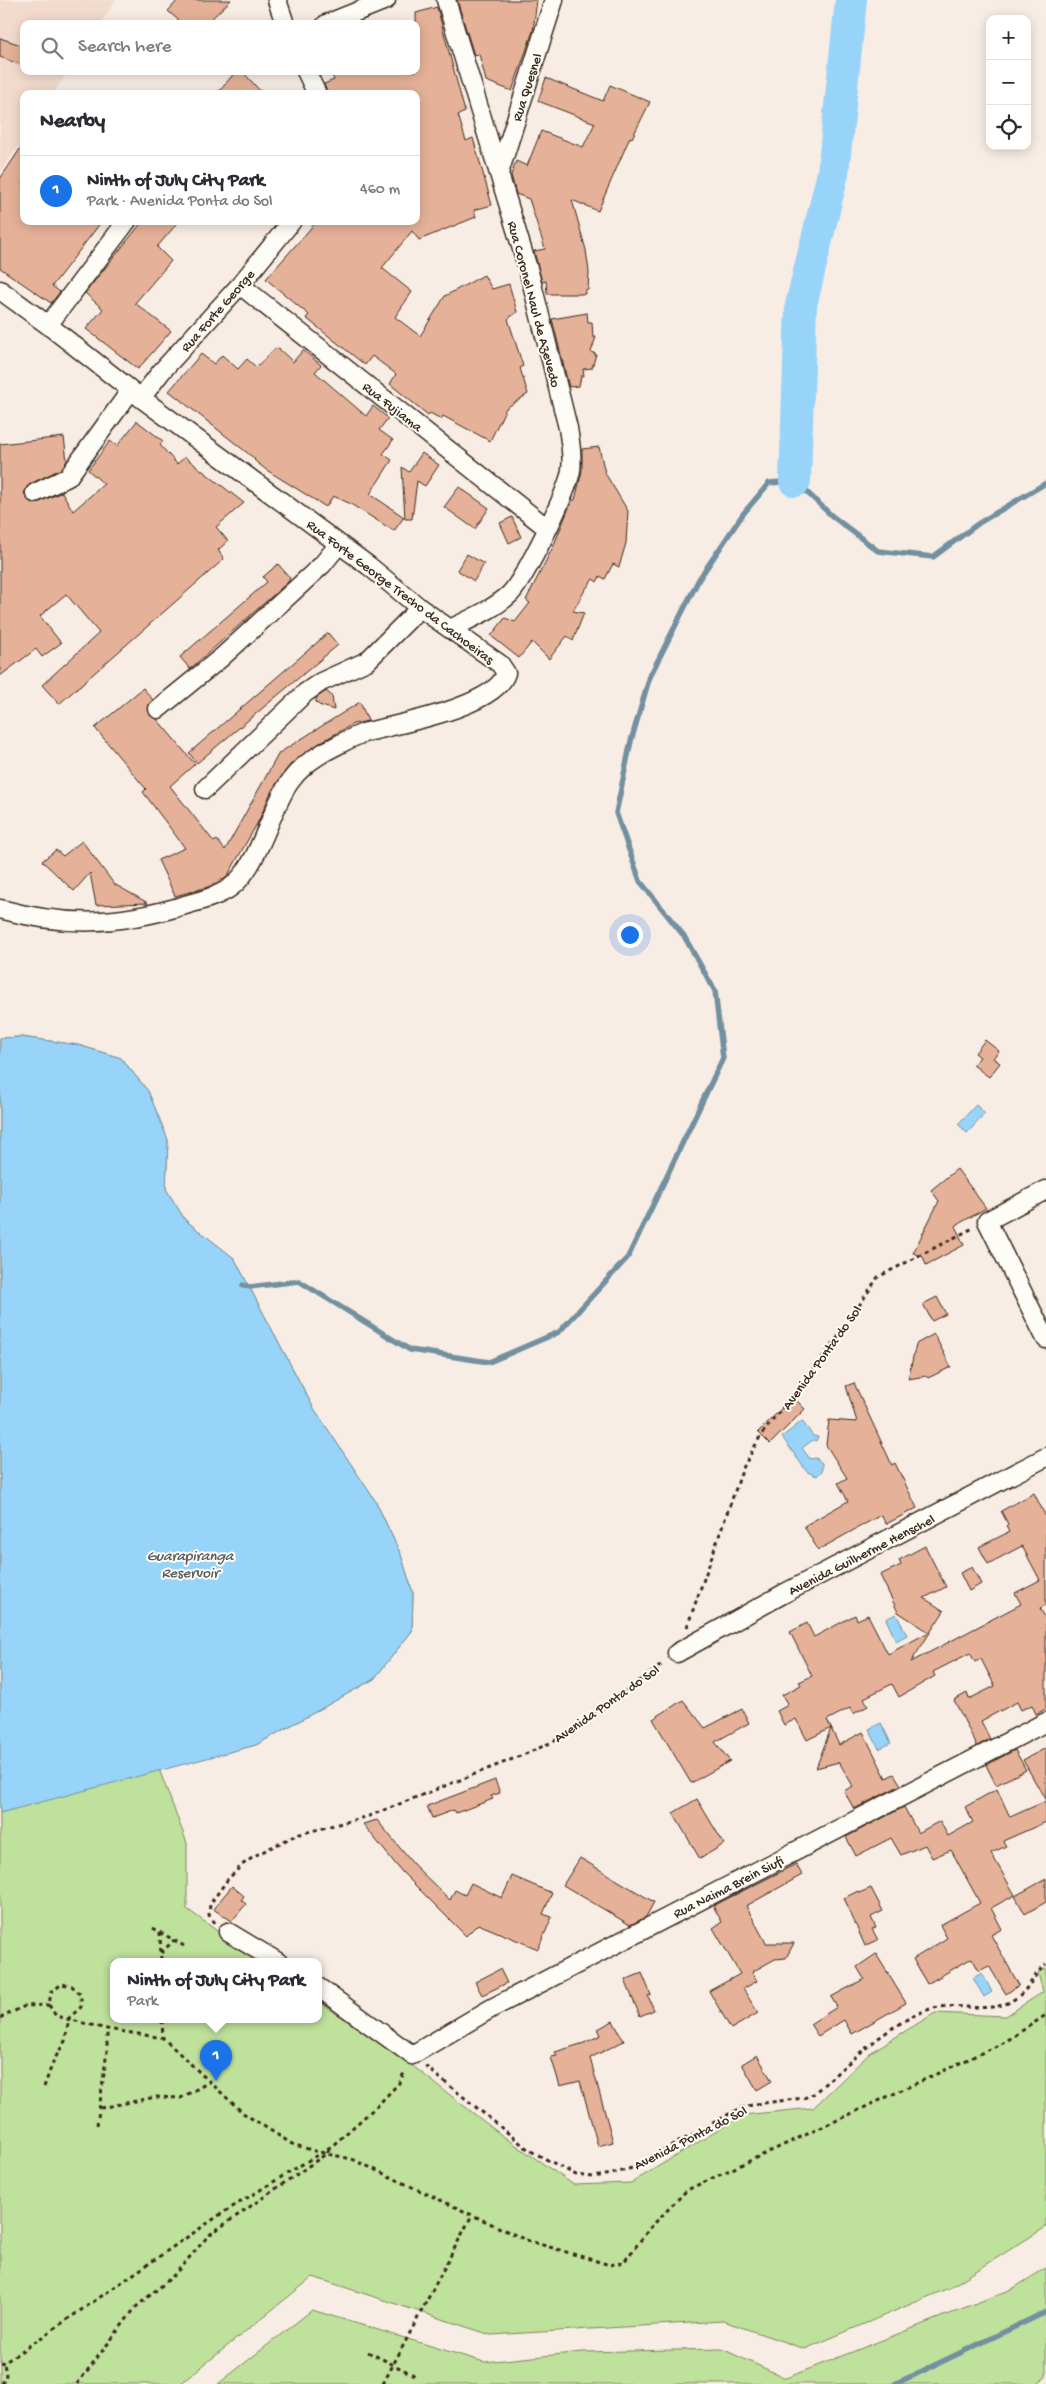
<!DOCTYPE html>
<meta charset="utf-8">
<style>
:root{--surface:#fff;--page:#f7f7f7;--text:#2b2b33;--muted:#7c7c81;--line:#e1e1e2;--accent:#1a73e8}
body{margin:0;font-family:"Gochi Hand",sans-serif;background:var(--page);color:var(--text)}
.controls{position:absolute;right:15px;top:15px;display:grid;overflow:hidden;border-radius:10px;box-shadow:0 2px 12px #0003}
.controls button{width:45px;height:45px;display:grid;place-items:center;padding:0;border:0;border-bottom:1px solid var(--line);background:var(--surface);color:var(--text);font:25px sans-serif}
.you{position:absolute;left:629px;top:934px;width:18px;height:18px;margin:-12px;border:4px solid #fff;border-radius:50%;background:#1a73e8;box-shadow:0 0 0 8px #1a73e833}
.badge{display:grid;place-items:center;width:32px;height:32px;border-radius:50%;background:var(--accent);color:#fff;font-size:16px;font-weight:700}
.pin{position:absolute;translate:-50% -41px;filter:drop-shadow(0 1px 2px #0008)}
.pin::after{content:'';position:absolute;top:26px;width:18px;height:15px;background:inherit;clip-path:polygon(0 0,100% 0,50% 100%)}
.popup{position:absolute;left:110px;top:1958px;width:212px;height:65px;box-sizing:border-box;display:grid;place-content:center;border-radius:10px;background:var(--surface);filter:drop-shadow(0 1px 4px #0005);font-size:16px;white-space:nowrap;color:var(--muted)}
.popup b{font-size:19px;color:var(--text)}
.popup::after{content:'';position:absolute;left:50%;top:100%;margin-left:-10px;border:10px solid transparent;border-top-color:var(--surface)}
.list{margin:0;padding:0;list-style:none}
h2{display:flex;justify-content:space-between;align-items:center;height:65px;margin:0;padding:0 20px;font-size:21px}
h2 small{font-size:16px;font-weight:400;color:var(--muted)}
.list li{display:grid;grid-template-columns:32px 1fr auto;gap:15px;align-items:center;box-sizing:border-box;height:70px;padding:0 20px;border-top:1px solid var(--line)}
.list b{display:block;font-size:19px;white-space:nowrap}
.list p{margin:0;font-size:16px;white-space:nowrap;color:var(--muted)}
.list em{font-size:16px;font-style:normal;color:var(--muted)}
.icon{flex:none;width:28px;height:28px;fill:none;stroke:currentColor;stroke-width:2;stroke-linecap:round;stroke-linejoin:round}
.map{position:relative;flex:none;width:1046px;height:2384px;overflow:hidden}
.search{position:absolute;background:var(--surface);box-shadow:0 2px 12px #0003;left:20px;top:20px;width:400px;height:55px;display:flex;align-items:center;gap:12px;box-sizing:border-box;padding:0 18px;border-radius:10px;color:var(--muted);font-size:19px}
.panel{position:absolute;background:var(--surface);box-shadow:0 2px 12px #0003;left:20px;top:90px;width:400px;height:135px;border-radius:10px}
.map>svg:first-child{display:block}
.built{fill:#f2dbcd}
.green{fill:#bee19b;stroke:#7c865c}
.water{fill:#98d4f9;stroke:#7390a1}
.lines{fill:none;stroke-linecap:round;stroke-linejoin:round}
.stream{stroke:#7390a1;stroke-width:5.5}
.river{stroke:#98d4f9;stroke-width:32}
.building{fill:#e5b198;stroke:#3b2a1e}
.minor-casing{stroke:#3b2a1e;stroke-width:21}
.path{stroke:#3b2a1e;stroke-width:3;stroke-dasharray:4 4;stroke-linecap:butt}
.minor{stroke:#fdfcf7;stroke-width:18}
.labels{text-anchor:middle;stroke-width:4;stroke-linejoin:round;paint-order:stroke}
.street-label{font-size:14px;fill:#3b2a1e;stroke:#fdfcf7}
.water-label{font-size:15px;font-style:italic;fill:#575d60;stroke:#fdfcf7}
</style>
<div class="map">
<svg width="1046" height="2384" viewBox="0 0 1046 2384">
<rect width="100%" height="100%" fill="#f8ede4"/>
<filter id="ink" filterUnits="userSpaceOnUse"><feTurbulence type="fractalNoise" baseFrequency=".02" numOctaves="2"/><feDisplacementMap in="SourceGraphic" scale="10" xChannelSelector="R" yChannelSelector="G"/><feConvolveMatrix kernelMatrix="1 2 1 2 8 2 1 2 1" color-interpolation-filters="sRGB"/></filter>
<g filter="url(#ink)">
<path class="built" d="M0,0H116L100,24H24V71H68L53,94H24V138L0,173Z"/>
<path class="green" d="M21,1037L78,1045L121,1058L148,1091L168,1140L166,1189L185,1220L234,1258L313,1407L376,1502L401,1555L413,1593L412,1631L374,1679L256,1745L159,1769L187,1843V1909L260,1962H114V2020H318L319,2002L409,2063L500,2134L574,2185L631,2183L743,2115L813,2108L871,2052L935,2013L1006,2016L1043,1992L1038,1973L1046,1968V2227L949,2288L805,2349L723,2321L491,2335L313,2277L180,2384H0V1038Z
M1046,2268V2377L1036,2384H218L312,2310L484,2362L582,2352L722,2349L786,2378L1012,2289Z"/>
<path class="water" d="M21,1037L78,1045L121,1058L148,1091L168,1140L166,1189L185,1220L234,1258L313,1407L376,1502L401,1555L413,1593L412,1631L374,1679L256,1745L0,1813V1038Z
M976,1105L985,1114L967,1133L958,1124Z
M802,1421L813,1436L818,1437L816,1441L813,1440L802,1448L810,1459L816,1458L822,1463V1471L817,1476L807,1472L782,1437Z
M896,1614L907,1635L896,1641L886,1619Z
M881,1723L891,1743L879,1749L869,1729Z
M982,1973L992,1992L984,1997L973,1978Z"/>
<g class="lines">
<path class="stream" d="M243,1285L249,1287L299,1281L410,1350L489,1362L559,1332L628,1257L723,1058L715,991L684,936L640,881L616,813L631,741L650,676L699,579L743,514L769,483L795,481L832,516L878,551L933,557L979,523L1046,483
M895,2384L1046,2312"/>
<path class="river" d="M795,481L801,305L833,173L851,0"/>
</g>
<path class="building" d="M178,0H231L206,24H183L168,11Z
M457,0H537L533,31L512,91L486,81L479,54L474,55Z
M437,7L465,112L458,115L466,141L473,138L492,205L474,210L476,217L419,240L412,231L382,268L412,292L395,317L420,336L445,296L484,275L492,289L509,284L517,312L508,319L523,366L520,368L528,394L506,408L490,441L443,416L441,419L430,413L428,415L390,384L396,374L372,356L365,365L306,318L309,315L266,279L317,221H416V94H327L324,84L334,80L330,71H416V13Z
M0,38L24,46V66L0,57Z
M236,71H242L263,94H217Z
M546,78L603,101L610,85L650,102L632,138L630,137L598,211L572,200L586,250L589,272L588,290H585V294H547L546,281L542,282L534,251L545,249L529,199L516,194L511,175L516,161L527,166L541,131L583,147L595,123L538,101Z
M24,143V221H102L52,286L60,292L51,303L0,268V179Z
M143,221H179L157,247L171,261L135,303L171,331L138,369L86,329L103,309L85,293Z
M587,313L588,322H592L593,337H596L591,352L596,354L592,368L583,369L584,376H581L579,386L569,387L552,319Z
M277,347L293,362L303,350L321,365L315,372L366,416L373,406L388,418L379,430L393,440L383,454L392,460L370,494L404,517L394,531L349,503L333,496L326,507L265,469L254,460L255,459L169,391L201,354L214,364L222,355L238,369L247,359L256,367Z
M137,421L163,441L160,445L177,464L185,457L244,503L216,527L228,541L218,550L224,559L59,704L42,685L99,633L66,594L40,616L61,643L42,657L36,649L0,676V444L64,437L67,461L61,469L30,484L24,493L29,501L35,504L62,492L73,511L104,484L88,470L110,441L117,446Z
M599,447L605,473L628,511L626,543L619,567L613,564L605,579L600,576L597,582L593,579L585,590L573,611L584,613L573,641L567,636L549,659L532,642L519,658L491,636L505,618L515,622L530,603L526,600L553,547L572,500H575L582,471V449Z
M422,453L439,465L425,486L417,481L412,519H405L402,467L409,472Z
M459,487L489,508L475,529L444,507Z
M512,517L521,537L509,543L500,523Z
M467,554L484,564L474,581L457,570Z
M278,564L290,578L288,582L190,669L180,657L267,582L263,577Z
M328,633L338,645L197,763L189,753Z
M143,688L153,700L148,706L150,715L157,719L195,764L170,786L214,842L217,840L225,850L279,753L360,702L368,721L353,724L321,742L290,765L272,790L259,820L227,877L208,887L175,896L158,860L185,848L143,792L146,789L95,728Z
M326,691L332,696L334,710L319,705L316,702V698Z
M82,841L114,884L148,903L96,905L90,873L74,891L42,861L56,850L63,856Z
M985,1040L999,1051L993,1058L1000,1063L989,1077L973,1065L980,1057L975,1053Z
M957,1169L986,1208L955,1226L964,1245L926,1265L923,1257L913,1253L939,1201L931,1190Z
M937,1297L946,1314L932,1321L923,1304Z
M934,1334L951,1367L928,1378L926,1376L908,1379L916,1344Z
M854,1383L892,1465L895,1463L917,1508L886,1524L881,1515L818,1550L804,1526L848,1501L838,1483L847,1478L826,1445L829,1420L857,1422L846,1386Z
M793,1397L805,1409L770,1444L758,1432Z
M1034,1493L1046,1517V1605L1040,1608L1046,1619V1709L1036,1714L1032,1705L1021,1710L1017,1702L981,1721L990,1739L977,1746L954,1700L967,1693L969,1699L995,1686L981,1659L975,1662L970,1653L933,1672L935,1676L899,1697L892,1684L864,1698L868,1706L853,1714L850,1708L827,1720L831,1728L807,1740L796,1719L784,1725L777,1711L788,1705L782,1695L801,1685L799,1682L812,1676L790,1632L807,1623L814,1637L855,1615L857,1620L868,1615L888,1654L929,1632L898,1612L880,1575L901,1565L899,1560L925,1546L946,1587L924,1598L944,1611L911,1662L1021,1604L1015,1593L1040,1580L1022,1546L988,1564L979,1547L1009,1532L1006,1526L1008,1524L1001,1511Z
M972,1567L981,1584L969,1591L960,1573Z
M683,1700L705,1728L742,1709L749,1723L715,1742L730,1761L691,1783L653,1719Z
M831,1728L839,1745L863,1732L886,1778L894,1774L901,1785L854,1809L844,1791L853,1786L839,1762L816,1768Z
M1046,1748V1822L1003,1841L1006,1846L991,1853L1015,1895L991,1908L1002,1929L991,1935L1019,1985L1006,1994L989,1966L979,1971L972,1958L927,1984L913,1959L947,1938L940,1925L980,1903L951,1850L932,1858L925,1845L901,1855L891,1838L856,1856L846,1837L904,1807L918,1833L940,1821L948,1836L973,1822L965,1807L997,1789L1010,1817L1046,1801L1023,1760Z
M1015,1750L1026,1770L996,1785L986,1765Z
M495,1780L500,1793L491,1796L493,1799L456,1813L454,1810L432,1818L427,1806Z
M697,1799L724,1844L700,1859L673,1813Z
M377,1820L414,1865L450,1900L455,1890L465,1895L471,1883L502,1898L512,1876L552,1893L543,1914L552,1917L538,1949L478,1924L466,1936L402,1872L363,1824Z
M580,1858L654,1902L646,1917L630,1925L563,1885Z
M796,1864L802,1875L746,1906L766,1943H794L786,1958L775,1959L752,1972L757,1981L743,1989L758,2013L731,2029L709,1991L740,1974L713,1928L722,1922L713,1906Z
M1046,1879V1902L1025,1914L1015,1896Z
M232,1886L244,1896L241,1900L246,1904L232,1921L213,1909Z
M871,1888L883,1911L871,1917L876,1928L872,1929L878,1940L865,1946L844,1898L858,1891L859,1893Z
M876,1954L906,2003L852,2034L844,2020L818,2036L810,2024L837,2007L831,1997L864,1979L857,1967Z
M500,1969L507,1983L482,1995L475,1982Z
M642,1973L651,1995L648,1996L654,2010L640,2016L625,1980Z
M613,2021L624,2041L590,2058L613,2142L598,2146L580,2081L560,2086L551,2057L557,2056L555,2052L584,2043L601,2035L598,2029Z
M757,2055L772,2081L757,2090L742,2064Z"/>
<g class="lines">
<defs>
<path id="minor" d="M277,0L285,24
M446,0L529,272L568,428C570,442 573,455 571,470C568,492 525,578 510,594C494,609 470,619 450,629
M326,24L386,0
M306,71L317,94
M499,173L554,0
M240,285L547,528
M0,290L48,325L141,398L369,566L420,608L500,664L506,673C496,707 398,724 367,732C353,736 340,744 326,751C311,760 299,768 289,783C268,813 257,878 221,893C209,899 195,902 182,906C117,925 66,927 0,909
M48,325L127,221
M141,398L161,372L240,285L292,221
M35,493L68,477L131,390
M158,709L222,657L322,565L339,544
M205,789L305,693L321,682L367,661L420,608
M1046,1190L987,1221L1046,1339
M677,1653L783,1594L1046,1457
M228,1932L278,1962
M318,1987L412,2055L492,2008L1046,1722"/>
</defs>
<use href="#minor" class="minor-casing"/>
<path class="path" d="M687,1627L743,1468L761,1435L836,1340L878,1277L973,1228
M215,1923L209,1915L210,1904L228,1879L242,1865L258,1854L296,1835L369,1816L528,1753L563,1737L664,1663
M153,1928L184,1946
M160,1932L161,1962
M161,1953L174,1940
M0,2018L25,2006L49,2005
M162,2020L163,2038
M425,2066L529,2150L576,2175L593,2177L612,2174L632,2168L740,2108L756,2104L804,2098L813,2094C846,2066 886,2025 927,2010C953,2000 989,2016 1013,2000C1030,1990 1032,1976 1046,1964
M44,2087L53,2062L65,2041L69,2018L81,2007V1995L72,1986L62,1984L51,1992L49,2005L56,2016L107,2029L163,2038L243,2113L292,2144L318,2152L352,2159L526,2240L610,2265L624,2262L650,2228L687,2190L1005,2042L1046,2015
M101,2108L156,2097L181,2098L209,2082
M97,2125L107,2051V2029
M368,2352L416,2376
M0,2362L4,2363L221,2214L332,2146L378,2105L399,2083L405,2071
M2,2384L6,2375L4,2363
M77,2384L136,2307L173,2276L209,2235L326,2154L331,2146
M383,2384L472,2215"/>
<use href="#minor" class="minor"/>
</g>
</g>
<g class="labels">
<g class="street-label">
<text transform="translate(526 87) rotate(-72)" y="5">Rua Quesnel</text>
<text transform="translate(535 304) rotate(75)" y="5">Rua Coronel Naul de Azevedo</text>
<text transform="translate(217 310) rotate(-49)" y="5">Rua Forte George</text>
<text transform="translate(393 406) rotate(38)" y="5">Rua Fujiama</text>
<text transform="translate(401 591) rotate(37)" y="5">Rua Forte George Trecho da Cachoeiras</text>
<text transform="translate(821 1357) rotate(-54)" y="5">Avenida Ponta do Sol</text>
<text transform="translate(861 1554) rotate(-27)" y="5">Avenida Guilherme Henschel</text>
<text transform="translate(606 1703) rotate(-35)" y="5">Avenida Ponta do Sol</text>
<text transform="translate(728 1886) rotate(-27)" y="5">Rua Naima Brein Siufi</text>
<text transform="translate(690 2137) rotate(-27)" y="5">Avenida Ponta do Sol</text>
</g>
<g class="water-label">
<text x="190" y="1560">Guarapiranga<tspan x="190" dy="17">Reservoir</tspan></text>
</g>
</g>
</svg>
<div class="controls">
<button>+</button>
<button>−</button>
<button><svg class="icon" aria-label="locate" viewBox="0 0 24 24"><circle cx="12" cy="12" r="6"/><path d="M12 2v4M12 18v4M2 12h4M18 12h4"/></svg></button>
</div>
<div class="you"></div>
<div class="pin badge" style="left:216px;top:2081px">1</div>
<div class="popup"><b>Ninth of July City Park</b>Park</div>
<div class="search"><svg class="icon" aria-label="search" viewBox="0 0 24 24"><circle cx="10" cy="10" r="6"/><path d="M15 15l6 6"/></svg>Search here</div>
<section class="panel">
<h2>Nearby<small></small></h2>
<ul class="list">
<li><span class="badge">1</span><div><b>Ninth of July City Park</b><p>Park · Avenida Ponta do Sol</p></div><em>460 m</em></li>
</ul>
</section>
</div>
